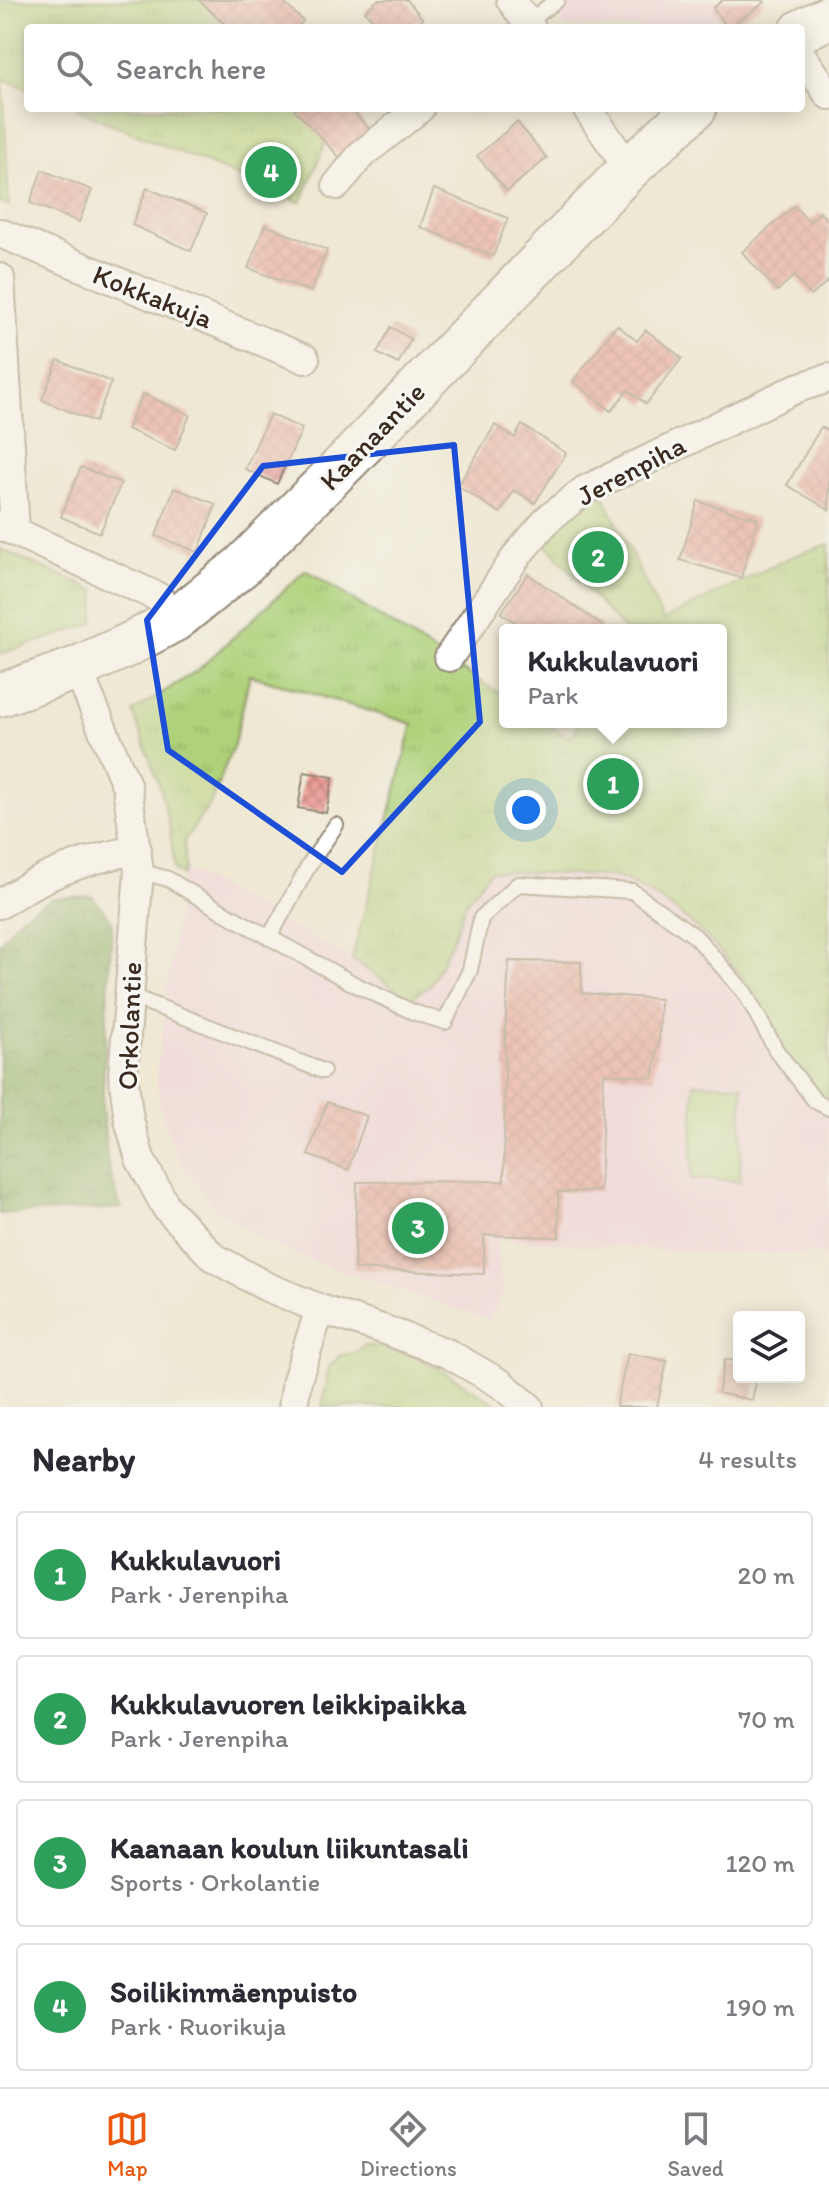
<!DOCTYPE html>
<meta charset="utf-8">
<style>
:root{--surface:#fff;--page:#f7f7f7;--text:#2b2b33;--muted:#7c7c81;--line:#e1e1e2;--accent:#ea580c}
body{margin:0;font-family:Itim,sans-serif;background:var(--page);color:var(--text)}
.controls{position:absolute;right:24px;bottom:24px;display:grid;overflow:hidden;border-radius:8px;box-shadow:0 4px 20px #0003}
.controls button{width:72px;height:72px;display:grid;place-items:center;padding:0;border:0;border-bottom:2px solid var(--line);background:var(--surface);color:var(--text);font:40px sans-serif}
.you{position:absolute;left:526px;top:810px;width:28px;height:28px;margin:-20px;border:6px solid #fff;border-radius:50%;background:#1a73e8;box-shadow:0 0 0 12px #1a73e833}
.badge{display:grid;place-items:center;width:52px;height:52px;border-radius:50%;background:var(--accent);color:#fff;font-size:26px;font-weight:700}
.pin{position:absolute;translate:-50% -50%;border:4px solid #fff;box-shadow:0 2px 8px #0006}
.popup{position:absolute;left:499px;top:624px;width:228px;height:104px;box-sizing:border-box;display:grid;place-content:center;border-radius:8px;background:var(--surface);filter:drop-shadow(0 2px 6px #0005);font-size:26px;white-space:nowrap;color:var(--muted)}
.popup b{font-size:30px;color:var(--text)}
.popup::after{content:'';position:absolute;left:50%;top:100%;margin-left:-16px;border:16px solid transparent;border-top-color:var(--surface)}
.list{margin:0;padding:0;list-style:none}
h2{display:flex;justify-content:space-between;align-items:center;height:104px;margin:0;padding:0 32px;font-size:34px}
h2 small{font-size:26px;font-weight:400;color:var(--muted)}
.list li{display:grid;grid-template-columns:52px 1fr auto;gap:24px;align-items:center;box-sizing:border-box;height:128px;margin:0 16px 16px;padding:0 16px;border:2px solid var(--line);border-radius:8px}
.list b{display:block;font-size:30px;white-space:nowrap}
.list p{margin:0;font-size:26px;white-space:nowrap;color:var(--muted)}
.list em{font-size:26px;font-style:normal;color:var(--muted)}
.icon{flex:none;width:44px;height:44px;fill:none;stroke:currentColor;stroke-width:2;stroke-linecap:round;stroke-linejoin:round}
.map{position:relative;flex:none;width:829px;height:1407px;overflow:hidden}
.search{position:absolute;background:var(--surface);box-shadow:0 4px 20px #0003;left:24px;right:24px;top:24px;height:88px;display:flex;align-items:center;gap:20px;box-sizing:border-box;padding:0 28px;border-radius:8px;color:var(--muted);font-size:30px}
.sheet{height:680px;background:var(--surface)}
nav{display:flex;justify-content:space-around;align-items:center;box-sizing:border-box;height:112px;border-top:2px solid var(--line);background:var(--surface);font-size:22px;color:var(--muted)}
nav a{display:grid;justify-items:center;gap:4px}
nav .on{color:var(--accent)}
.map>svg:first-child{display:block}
.built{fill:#f3cfe0}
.grass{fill:url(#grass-tufts);stroke:#757e4c;stroke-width:2}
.forest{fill:url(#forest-crowns);stroke:#636e44;stroke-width:2}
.pitch{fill:#afd179;stroke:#757e4c;stroke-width:2}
.building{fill:url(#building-cross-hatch)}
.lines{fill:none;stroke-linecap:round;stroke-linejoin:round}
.lane-casing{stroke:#958978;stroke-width:18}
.street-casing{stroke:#958978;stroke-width:32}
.secondary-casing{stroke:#958978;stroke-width:46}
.lane{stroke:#fff;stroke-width:14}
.street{stroke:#fff;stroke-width:28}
.secondary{stroke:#fff;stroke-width:42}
.marked{fill:none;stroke:#1d4ed8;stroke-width:6;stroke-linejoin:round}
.labels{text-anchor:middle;stroke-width:6;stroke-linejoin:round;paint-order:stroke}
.street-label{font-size:28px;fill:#3b2a1e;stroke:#f6f6f2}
</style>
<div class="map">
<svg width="829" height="1407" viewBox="0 0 829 1407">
<defs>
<pattern id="grass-tufts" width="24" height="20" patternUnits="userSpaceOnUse" patternTransform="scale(2)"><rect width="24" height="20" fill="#afd179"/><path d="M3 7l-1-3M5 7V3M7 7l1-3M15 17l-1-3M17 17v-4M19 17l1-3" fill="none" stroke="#97b468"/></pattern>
<pattern id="forest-crowns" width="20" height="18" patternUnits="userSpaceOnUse" patternTransform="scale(2)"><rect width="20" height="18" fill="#8bb369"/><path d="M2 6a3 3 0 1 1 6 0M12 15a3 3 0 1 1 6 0" fill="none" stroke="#739256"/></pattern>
<pattern id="building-cross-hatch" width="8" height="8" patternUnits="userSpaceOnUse" patternTransform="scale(2)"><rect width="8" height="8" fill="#ea9790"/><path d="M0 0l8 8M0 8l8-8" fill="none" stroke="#bf7b75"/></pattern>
</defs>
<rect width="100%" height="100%" fill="#f6f6f2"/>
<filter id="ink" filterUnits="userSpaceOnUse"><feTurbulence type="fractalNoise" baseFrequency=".0125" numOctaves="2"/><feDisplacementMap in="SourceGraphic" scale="16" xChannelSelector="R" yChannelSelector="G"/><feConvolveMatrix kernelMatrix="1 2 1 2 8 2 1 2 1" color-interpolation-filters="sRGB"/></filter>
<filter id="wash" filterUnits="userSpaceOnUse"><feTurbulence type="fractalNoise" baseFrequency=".006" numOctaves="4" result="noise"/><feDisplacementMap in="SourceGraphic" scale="32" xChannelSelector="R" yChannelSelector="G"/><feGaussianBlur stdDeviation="1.8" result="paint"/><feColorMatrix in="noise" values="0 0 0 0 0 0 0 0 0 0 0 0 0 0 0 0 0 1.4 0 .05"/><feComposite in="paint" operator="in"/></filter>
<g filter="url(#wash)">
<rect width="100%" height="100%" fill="#efe8d3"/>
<path class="built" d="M547,0H762L723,28H566Z
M377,865L645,878L829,991V1255L691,1252L496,1239L503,1293L490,1320L300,1257L254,1235L217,1209L188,1174L176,1154L161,1110L158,1088L157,1069L181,881L186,869L352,959Z"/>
<path class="grass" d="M0,0H203L227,28H28V89L3,79L9,206L0,202Z
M74,108H297L326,142L301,203Z
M600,488L663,620L791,557L829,544V1100C793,1079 779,1036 759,1002C730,955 671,896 618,878C607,875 593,876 582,875C551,874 520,872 490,871L467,901L451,943L431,984L410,999L352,959L413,724L250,675L234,744L210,804L184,841L186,869L183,876L175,870L169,824L160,787L133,712L199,669L306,570L505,697V722H544L569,738L579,722H721V630H624L540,538Z
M0,549L96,591L94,623L0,654Z
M365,1345C416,1348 459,1381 501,1407H322L329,1367L340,1355L354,1353Z"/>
<path class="forest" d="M92,896L112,921L102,1106L108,1166L121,1208L0,1214V943L20,917L52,898Z"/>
<path class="pitch" d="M694,1083L743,1085L740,1181L691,1179Z"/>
<g id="blocks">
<path class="building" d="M199,0H281L303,21L297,28H229Z
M378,0H407L423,19L413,28H379L365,11Z
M723,0H763L765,2L728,28L713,8Z
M293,108H350L373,133L343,161Z
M517,122L547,158L507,191L477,156Z
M42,170L92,190L79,222L30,203Z
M147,188L207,213L191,251L132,225Z
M434,189L508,218L493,256L420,227Z
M794,206L809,222L820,212L829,222V280L811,296L794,276L777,291L742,252Z
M265,225L327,250L311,292L248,268Z
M617,325L637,341L646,330L682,358L646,404L628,390L611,411L573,381Z
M391,327L411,339L398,364L377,353Z
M58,360L111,382L95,422L42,400Z
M143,394L190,415L175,450L127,429Z
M270,414L302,429L277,484L245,469Z
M495,425L515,438L522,425L566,453L535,503L514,490L500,513L458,486Z
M821,427L829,431V510L787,485Z
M81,467L121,483L100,533L61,517Z
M174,488L216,504L198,552L156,536Z
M698,501L758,519L741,578L680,560Z
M528,574L603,626L600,630H527L501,613Z
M304,772L333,777L326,813L298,808Z
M509,961L581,962L582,993L660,999L659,1039L653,1078L604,1073L600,1191L558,1192L559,1237L484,1235V1274L354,1269L357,1182L504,1181L505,1033Z
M327,1102L367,1116L348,1170L308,1155Z
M628,1353L667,1361L657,1407H616Z
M725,1359L739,1362V1377H757L752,1400L718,1393Z"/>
</g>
</g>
<g filter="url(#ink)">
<use href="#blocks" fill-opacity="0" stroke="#958978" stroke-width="2"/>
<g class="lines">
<defs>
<path id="lane" d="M527,23L557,0
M139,871L168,879L225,913L356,985L413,1012L445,1022L470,970L481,918L518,884L632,891L696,937L745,993L776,1050L815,1101L829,1108
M269,938L309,865L336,825
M128,995L323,1071"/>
<path id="street" d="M511,0L531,28
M801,55L829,95
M587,108L629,169
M337,185L361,155L420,108
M0,233L305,359
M0,278L15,531
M0,525L158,597L175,620
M449,657L518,554L548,519L585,490L797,388L829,378
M77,668L127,787L139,871L123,1075L129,1120L140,1159L166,1207L213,1257L265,1286L320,1309L385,1330L449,1354L501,1384L529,1407
M0,904C40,876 89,858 137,850
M293,1407L297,1380L320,1309"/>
<path id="secondary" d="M801,31L829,17
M0,695L77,668L128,645L175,620L242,566L351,457L629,169L695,108"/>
</defs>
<use href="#lane" class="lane-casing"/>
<use href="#street" class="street-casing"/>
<use href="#secondary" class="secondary-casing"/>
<use href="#lane" class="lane"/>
<use href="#street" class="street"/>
<use href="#secondary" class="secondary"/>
</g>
</g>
<path d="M0 0H829V1407H0ZM454,445L480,722L342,872L168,750L147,620L263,466Z" fill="#efe8d3" fill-opacity=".55" fill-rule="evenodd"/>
<path class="marked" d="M454,445L480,722L342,872L168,750L147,620L263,466Z"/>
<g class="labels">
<g class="street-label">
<text transform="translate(153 296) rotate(22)" y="10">Kokkakuja</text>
<text transform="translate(372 436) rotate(-46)" y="10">Kaanaantie</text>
<text transform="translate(631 470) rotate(-28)" y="10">Jerenpiha</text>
<text transform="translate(129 1026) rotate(-88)" y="10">Orkolantie</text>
</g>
</g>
</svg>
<div class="controls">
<button><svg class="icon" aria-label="layers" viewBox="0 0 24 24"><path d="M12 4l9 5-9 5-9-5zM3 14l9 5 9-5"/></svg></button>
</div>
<div class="you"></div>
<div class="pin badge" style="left:613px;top:784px;background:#2e9e5b">1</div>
<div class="popup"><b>Kukkulavuori</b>Park</div>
<div class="pin badge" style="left:598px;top:557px;background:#2e9e5b">2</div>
<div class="pin badge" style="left:418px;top:1228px;background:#2e9e5b">3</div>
<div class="pin badge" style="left:271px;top:172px;background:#2e9e5b">4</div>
<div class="search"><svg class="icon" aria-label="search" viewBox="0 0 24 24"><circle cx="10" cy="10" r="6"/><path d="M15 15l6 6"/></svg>Search here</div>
</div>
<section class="sheet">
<h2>Nearby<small>4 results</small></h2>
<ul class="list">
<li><span class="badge" style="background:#2e9e5b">1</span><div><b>Kukkulavuori</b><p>Park · Jerenpiha</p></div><em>20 m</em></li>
<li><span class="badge" style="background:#2e9e5b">2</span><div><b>Kukkulavuoren leikkipaikka</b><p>Park · Jerenpiha</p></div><em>70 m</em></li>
<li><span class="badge" style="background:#2e9e5b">3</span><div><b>Kaanaan koulun liikuntasali</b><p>Sports · Orkolantie</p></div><em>120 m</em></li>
<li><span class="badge" style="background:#2e9e5b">4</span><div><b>Soilikinmäenpuisto</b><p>Park · Ruorikuja</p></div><em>190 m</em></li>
</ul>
</section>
<nav>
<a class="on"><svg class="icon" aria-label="map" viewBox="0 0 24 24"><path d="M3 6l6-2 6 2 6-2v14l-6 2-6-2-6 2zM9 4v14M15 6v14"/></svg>Map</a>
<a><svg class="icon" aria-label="directions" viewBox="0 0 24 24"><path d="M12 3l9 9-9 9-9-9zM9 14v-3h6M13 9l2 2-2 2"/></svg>Directions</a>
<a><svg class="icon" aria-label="saved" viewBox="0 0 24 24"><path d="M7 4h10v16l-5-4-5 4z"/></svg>Saved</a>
</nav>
